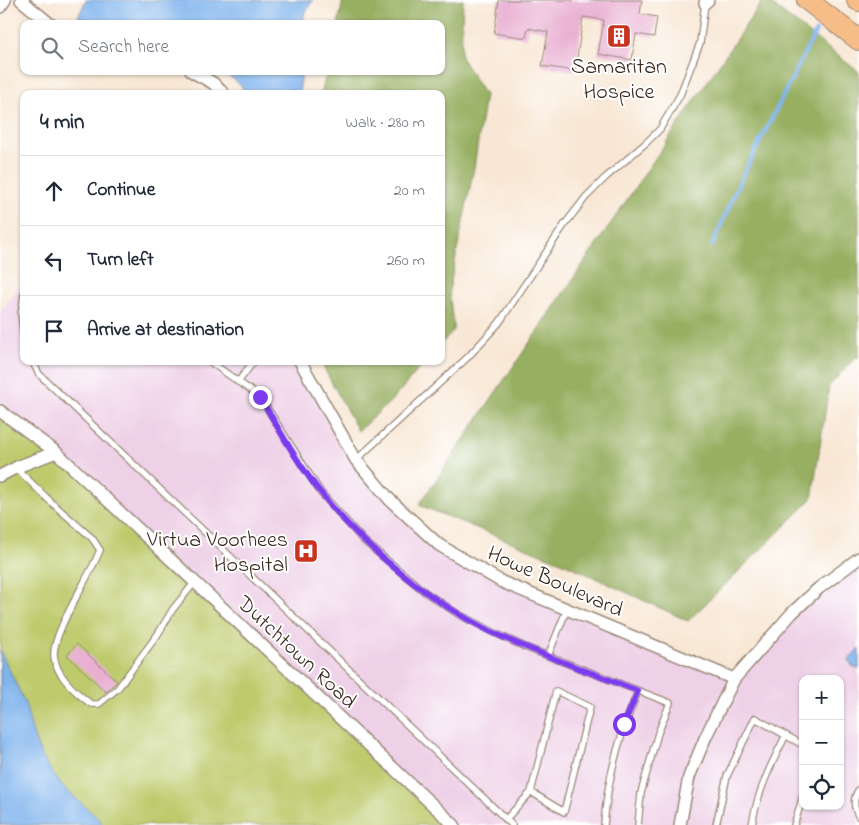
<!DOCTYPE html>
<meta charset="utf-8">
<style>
:root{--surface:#fff;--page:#f6f6f7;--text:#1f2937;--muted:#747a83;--line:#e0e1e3}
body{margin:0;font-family:"Indie Flower",sans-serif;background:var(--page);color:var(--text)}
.controls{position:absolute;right:15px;bottom:15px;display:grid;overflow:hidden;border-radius:10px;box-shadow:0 1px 4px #0004}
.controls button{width:45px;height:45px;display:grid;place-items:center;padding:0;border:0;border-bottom:1px solid var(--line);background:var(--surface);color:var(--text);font:25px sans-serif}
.stop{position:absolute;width:15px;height:15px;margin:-11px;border:4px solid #7c3aed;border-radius:50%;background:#fff}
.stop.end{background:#7c3aed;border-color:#fff;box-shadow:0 1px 5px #0008}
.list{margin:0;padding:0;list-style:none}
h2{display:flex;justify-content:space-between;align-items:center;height:65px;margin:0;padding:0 20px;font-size:21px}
h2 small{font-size:16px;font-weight:400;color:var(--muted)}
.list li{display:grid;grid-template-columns:32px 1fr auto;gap:15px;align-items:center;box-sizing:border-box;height:70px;padding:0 20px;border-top:1px solid var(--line)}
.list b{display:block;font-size:19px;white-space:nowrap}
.list em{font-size:16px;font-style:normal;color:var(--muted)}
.icon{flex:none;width:28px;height:28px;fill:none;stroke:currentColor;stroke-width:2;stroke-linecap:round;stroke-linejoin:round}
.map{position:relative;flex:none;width:859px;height:825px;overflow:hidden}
.search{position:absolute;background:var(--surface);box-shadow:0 1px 4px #0004;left:20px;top:20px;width:425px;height:55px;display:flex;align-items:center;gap:12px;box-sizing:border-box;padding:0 18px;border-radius:10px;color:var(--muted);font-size:19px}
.panel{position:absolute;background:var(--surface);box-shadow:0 1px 4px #0004;left:20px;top:90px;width:425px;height:275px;border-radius:10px}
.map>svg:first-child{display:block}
.built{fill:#eed0e7;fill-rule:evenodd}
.green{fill:#becb6d;stroke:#7c7a46}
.forest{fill:#96af60;stroke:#686c3f}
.water{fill:#80b4ed;stroke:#5e6f86}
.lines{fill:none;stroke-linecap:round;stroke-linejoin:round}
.stream{stroke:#80b4ed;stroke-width:4}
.building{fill:#e9b0d3}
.lane-casing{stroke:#9a8879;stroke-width:8}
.street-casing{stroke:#9a8879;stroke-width:14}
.highway-casing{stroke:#9a8879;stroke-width:22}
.lane{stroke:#fff;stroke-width:5.5}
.street{stroke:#fff;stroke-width:11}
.highway{stroke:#f7bd88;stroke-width:20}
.route{stroke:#7c3aed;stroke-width:6}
.labels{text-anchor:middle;stroke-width:4;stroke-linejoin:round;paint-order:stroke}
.poi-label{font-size:22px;fill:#3b2a1e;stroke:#fff}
.street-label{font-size:22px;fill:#3b2a1e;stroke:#fff}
</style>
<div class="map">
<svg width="859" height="825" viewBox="0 0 859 825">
<rect width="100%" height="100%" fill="#fff"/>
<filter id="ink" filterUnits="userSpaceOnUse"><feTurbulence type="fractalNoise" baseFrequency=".02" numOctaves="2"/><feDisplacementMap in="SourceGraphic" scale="10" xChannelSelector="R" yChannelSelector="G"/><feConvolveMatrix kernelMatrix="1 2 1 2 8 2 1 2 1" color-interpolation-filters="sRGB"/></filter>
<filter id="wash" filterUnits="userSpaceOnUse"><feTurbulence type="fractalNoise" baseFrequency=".0096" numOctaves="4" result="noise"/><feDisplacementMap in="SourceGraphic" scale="20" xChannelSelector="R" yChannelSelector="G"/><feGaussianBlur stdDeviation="1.12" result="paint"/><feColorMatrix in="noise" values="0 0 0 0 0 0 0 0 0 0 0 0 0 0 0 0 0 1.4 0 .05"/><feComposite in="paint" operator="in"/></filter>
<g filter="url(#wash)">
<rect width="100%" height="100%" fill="#f8e7d4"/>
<path class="built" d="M24,280V361H300L356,460L439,545L502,582L734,679L792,613L859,558V825H454L0,411V312ZM803,679H840V806H803Z"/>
<path class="green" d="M0,411L56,452L454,825H0Z"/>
<path class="forest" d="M343,0H463L461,57L485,95L474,168L449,291L454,330L441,344V94H321L327,71H441V24H338Z
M763,0H766L859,72V357H856L829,386L812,499L688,621L561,562L419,505Z
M320,361H426L393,399L358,431Z"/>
<path class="water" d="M86,0H313L304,15L303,24H98L78,17Z
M222,71H302L299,94H245L241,85Z
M859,648V669H858L852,666L849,660Z
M0,650L25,703L33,734L40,753L51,771L62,786L100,820L103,825H0Z"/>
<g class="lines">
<path class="stream" d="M712,246L740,181L816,31"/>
</g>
<g id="blocks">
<path class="building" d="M499,0H597L606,1V0H642L640,14L657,17L654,37L636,34L632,60L598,54L604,20L583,17L575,71L542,66L548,32L528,28L526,38L494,33Z
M77,644L117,681L106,692L67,655Z"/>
</g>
</g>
<g filter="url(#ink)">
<use href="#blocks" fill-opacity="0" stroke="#9a8879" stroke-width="1"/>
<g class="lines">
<defs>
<path id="lane" d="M24,294L21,314L24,338
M32,361L39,374L512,825
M209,361L260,397L321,493L364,541L425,592L458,614L495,633L525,647L670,703L658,733L641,793L638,825
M238,382L254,361
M356,460L468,357L499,323L565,224L586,197L605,178L647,142L660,129L680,95L700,43L705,3
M16,468L52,503L92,538L100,550C91,575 52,632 54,656C56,675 76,693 91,704H99L118,688L158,634L173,609L195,582
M548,656L567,609
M859,789C853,798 853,807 859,817
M506,819L531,792L556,691L590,707L564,812L531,792
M604,825C607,778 620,734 638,691
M716,825L727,776L755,718L803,745
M752,825C757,793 771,764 786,735
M794,825L803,796"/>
<path id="street" d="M21,0L50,24
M706,0L705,3L708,0
M0,7L5,0
M191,71L213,83L224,94
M300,361L356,460L390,500L439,545L502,582L734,679
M0,411L56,452L454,825
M0,476L17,467L56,452
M680,825L689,777L706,736L734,679L792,613L819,588L859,558"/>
<path id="highway" d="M807,0L859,40
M857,0L859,1"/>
</defs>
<use href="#lane" class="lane-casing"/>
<use href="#street" class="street-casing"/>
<use href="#highway" class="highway-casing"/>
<use href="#lane" class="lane"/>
<use href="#street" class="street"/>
<use href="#highway" class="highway"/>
</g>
</g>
<g class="lines" filter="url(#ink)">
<path class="route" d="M260,397C279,429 298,464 321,493C364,548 431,603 494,633C541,655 590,672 638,691L624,724"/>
</g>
<defs>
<symbol id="building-square" viewBox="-11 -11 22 22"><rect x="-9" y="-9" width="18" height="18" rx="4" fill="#c8321e" stroke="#fff"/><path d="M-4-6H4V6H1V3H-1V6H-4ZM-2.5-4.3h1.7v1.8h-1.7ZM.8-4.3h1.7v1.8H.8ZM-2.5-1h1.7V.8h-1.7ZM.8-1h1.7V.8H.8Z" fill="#fff"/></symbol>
<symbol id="hospital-square" viewBox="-11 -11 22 22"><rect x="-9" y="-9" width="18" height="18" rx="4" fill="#c8321e" stroke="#fff"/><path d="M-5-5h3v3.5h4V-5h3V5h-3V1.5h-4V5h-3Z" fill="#fff"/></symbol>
</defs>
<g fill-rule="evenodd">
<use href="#building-square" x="605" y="22" width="28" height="28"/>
<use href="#hospital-square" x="292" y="537" width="28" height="28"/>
</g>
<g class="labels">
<g class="poi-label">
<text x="619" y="73">Samaritan<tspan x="619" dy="25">Hospice</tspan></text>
<text x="288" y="546" text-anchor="end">Virtua Voorhees<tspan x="288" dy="25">Hospital</tspan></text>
</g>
<g class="street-label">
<text transform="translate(556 580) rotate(24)" y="8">Howe Boulevard</text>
<text transform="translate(298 651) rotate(43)" y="8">Dutchtown Road</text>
</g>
</g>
</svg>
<div class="controls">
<button>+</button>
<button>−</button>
<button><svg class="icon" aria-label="locate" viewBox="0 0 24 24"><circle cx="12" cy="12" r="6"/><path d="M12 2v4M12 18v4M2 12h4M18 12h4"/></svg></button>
</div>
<div class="stop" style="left:624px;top:724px"></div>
<div class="stop end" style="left:260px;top:397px"></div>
<div class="search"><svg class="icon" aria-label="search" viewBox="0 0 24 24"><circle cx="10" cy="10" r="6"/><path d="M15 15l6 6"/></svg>Search here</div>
<section class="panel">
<h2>4 min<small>Walk · 280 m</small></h2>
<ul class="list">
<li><svg class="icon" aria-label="ahead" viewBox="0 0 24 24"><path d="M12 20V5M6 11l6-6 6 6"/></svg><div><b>Continue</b></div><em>20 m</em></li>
<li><svg class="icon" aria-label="left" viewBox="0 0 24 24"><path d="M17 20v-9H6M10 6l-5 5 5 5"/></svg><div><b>Turn left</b></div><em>260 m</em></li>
<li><svg class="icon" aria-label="arrive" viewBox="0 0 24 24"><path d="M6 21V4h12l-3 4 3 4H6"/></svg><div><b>Arrive at destination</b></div></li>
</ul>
</section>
</div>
